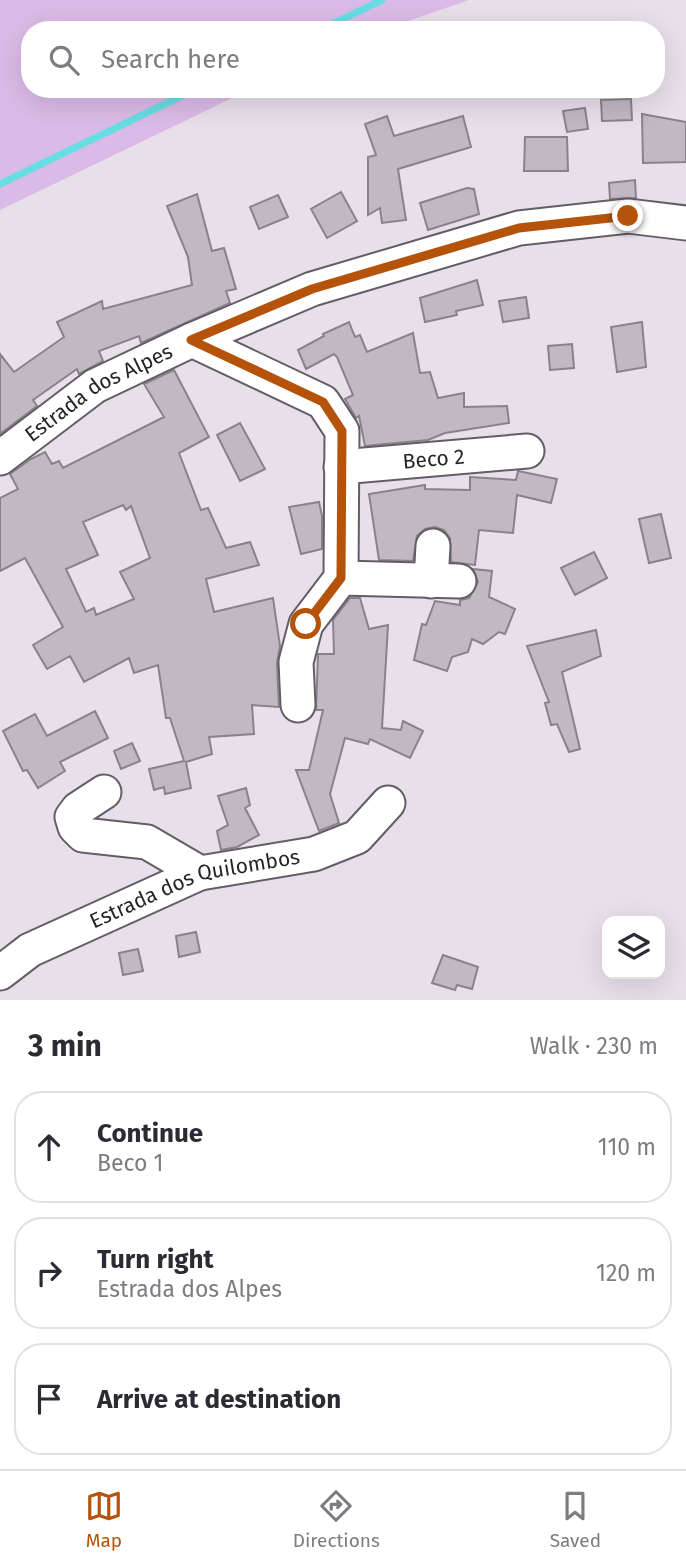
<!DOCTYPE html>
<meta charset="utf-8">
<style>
:root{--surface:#fff;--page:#f2f2f3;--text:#2b2b33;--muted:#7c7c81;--line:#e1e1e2;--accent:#b45309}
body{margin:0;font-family:"Fira Sans",sans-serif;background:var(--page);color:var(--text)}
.controls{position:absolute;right:21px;bottom:21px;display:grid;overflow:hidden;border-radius:14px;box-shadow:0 7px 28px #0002}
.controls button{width:63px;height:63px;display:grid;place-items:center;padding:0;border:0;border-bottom:2px solid var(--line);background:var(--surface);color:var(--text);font:35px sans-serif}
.stop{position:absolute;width:21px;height:21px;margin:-16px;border:5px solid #b45309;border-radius:50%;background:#fff}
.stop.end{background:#b45309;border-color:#fff;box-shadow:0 2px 7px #0008}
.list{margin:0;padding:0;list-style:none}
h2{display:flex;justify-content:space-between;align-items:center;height:91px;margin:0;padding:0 28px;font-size:30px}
h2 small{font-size:23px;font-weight:400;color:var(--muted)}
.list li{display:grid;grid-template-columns:46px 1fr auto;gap:21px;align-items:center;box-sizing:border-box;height:112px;margin:0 14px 14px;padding:0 14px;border:2px solid var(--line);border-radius:28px}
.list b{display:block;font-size:26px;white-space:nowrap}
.list p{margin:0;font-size:23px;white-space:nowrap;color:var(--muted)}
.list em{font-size:23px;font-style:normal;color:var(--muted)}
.icon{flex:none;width:38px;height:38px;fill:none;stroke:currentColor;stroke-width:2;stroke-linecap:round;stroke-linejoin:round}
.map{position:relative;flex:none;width:686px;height:1000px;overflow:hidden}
.search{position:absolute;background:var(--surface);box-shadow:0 7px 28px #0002;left:21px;right:21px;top:21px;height:77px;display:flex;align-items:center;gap:18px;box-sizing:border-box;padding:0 24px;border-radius:28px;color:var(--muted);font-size:26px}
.sheet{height:469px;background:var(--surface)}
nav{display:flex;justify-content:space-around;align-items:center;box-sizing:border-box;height:98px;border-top:2px solid var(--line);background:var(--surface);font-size:19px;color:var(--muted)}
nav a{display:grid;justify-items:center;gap:4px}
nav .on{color:var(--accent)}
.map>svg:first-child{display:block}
.green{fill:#dcbae7}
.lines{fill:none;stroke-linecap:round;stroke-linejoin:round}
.stream{stroke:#68dde4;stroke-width:7}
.building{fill:#c1b8c2;stroke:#8a828b;stroke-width:2;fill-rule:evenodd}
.minor-casing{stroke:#645d66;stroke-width:37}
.minor{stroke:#fff;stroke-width:33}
.route{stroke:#b45309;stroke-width:9}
.labels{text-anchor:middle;stroke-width:6;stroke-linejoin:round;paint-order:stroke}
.street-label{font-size:21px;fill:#272428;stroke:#f4ecf7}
</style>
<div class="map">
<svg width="686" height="1000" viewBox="0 0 686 1000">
<rect width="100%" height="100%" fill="#e7dfea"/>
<path class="green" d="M0,0H469L382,30H30V89H251L0,210Z"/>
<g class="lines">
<path class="stream" d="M320,30L382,0
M0,184L196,89"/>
</g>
<path class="building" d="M631,99L632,120L602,121L601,100Z
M585,108L588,129L567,132L563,111Z
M642,114L686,122V162L643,163Z
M387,116L394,136L463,116L471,147L398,169L406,220L382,223L380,208L368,215V157L376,155L365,124Z
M525,137H567L568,171H524Z
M635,180L636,198L610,199L609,183Z
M467,188L474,189L479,214L428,230L420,203Z
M341,192L357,221L327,238L311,209Z
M197,194L212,251L224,248L236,289L226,291L230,303L141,343L139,336L99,351L103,361L79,374L77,369L33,400L37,406L0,434V354L14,372L64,337L57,322L102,301L103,309L192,285L188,257L167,206Z
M278,195L288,217L259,229L250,207Z
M477,280L483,305L456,311L457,315L425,322L420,298Z
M526,297L529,318L503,322L499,301Z
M349,322L355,337L360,335L367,352L413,333L420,373L430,372L438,398L464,393V407L507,406L509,423L445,433L428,440L365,446L359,416L356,418L345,399L353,395L337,357L334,354L306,369L298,350L324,336L323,334Z
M642,322L646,367L617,372L611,327Z
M572,344L574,368L550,370L548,346Z
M174,370L209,437L179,453L201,510L208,508L226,548L250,542L259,565L206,579L214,612L273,598L280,646L277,663L279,707L252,705L254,734L209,737L212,754L186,762L191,788L165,794L164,787L154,790L149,769L184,761L170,718H166L158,665L134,673L129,658L84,682L70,656L47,669L33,645L63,627L25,558L0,571V498L18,489L10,474L31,459L45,452L52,464L59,461L63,468L164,417L144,384ZM123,505L126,510L131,506L150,558L120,572L134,599L96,615L94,608L86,612L66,569L98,555L83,522Z
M240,423L265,469L240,481L217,435Z
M518,471L557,479L551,503L517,495L513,533L479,530L475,565L451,562L450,538L444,530L435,527L425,529L417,536L413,561L379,560L369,494L425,485V489L470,490V477L516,480Z
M319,502L322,516V549L301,554L289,507Z
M661,514L671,558L649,563L639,519Z
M594,552L607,578L575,595L561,568Z
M473,569L492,571L489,597L515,609L505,634L499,632L483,644L472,639L468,652L452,657L447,671L414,660L422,624L426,625L435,601L460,605V600L469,598L478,582Z
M350,598H360L369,629L388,625L382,728L401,730L403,721L423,731L410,758L370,739L368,744L345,738L330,794L339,823L319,831L296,770H309L323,710H316L318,654H334L333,620Z
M596,630L601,656L562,672L580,749L569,752L557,724L551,725L545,703L549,702L527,646Z
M95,711L108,738L60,762L65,771L38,788L27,770L23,771L3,731L35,714L47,736Z
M132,743L140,761L121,769L114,751Z
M246,788L250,805L245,808L259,835L237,847L221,850L217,831L228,825L218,796Z
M196,932L200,952L179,957L176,936Z
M138,949L143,971L123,975L119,953Z
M443,955L478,967L472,989L457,985L455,990L432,983Z"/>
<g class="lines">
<defs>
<g id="minor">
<path d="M192,340L323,402L342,431L341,578L306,624L296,662L298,705"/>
<path id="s1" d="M0,458L95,386L192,340L312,289L519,228L628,216L686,223"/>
<path id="s2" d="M341,467L527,451"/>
<path d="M341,578L459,581"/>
<path d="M431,581L433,546"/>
<path d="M104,792L78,809L72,817L75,827L83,835L147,842L200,873"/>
<path id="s3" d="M0,973L30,950L200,873L314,854L357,837L388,803"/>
</g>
</defs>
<use href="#minor" class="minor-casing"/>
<use href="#minor" class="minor"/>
</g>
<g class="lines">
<path class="route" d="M306,624L341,578L342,431L323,402L191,340L312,289L519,228L628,216"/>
</g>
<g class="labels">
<g class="street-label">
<text dy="7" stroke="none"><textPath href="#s1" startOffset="119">Estrada dos Alpes</textPath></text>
<text dy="7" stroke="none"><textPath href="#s2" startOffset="93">Beco 2</textPath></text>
<text dy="7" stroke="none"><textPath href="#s3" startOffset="215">Estrada dos Quilombos</textPath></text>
</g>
</g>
</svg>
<div class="controls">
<button><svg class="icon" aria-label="layers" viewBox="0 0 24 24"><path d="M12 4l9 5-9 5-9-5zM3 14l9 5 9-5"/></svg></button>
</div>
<div class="stop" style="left:306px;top:624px"></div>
<div class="stop end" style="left:628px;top:216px"></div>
<div class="search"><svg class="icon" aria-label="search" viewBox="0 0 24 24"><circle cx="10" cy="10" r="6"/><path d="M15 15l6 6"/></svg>Search here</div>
</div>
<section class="sheet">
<h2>3 min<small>Walk · 230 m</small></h2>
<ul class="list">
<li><svg class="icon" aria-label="ahead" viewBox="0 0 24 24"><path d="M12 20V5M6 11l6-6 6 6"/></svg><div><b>Continue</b><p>Beco 1</p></div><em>110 m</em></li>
<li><svg class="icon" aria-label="right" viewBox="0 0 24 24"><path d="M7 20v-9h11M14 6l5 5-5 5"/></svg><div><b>Turn right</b><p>Estrada dos Alpes</p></div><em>120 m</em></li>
<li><svg class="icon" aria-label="arrive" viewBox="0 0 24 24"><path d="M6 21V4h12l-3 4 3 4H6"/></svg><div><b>Arrive at destination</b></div></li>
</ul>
</section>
<nav>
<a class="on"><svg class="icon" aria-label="map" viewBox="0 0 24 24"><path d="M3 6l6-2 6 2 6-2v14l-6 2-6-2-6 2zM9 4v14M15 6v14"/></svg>Map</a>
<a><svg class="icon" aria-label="directions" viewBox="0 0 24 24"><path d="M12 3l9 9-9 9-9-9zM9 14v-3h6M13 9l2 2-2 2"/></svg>Directions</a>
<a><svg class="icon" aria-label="saved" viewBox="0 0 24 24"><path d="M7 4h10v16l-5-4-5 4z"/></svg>Saved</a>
</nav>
